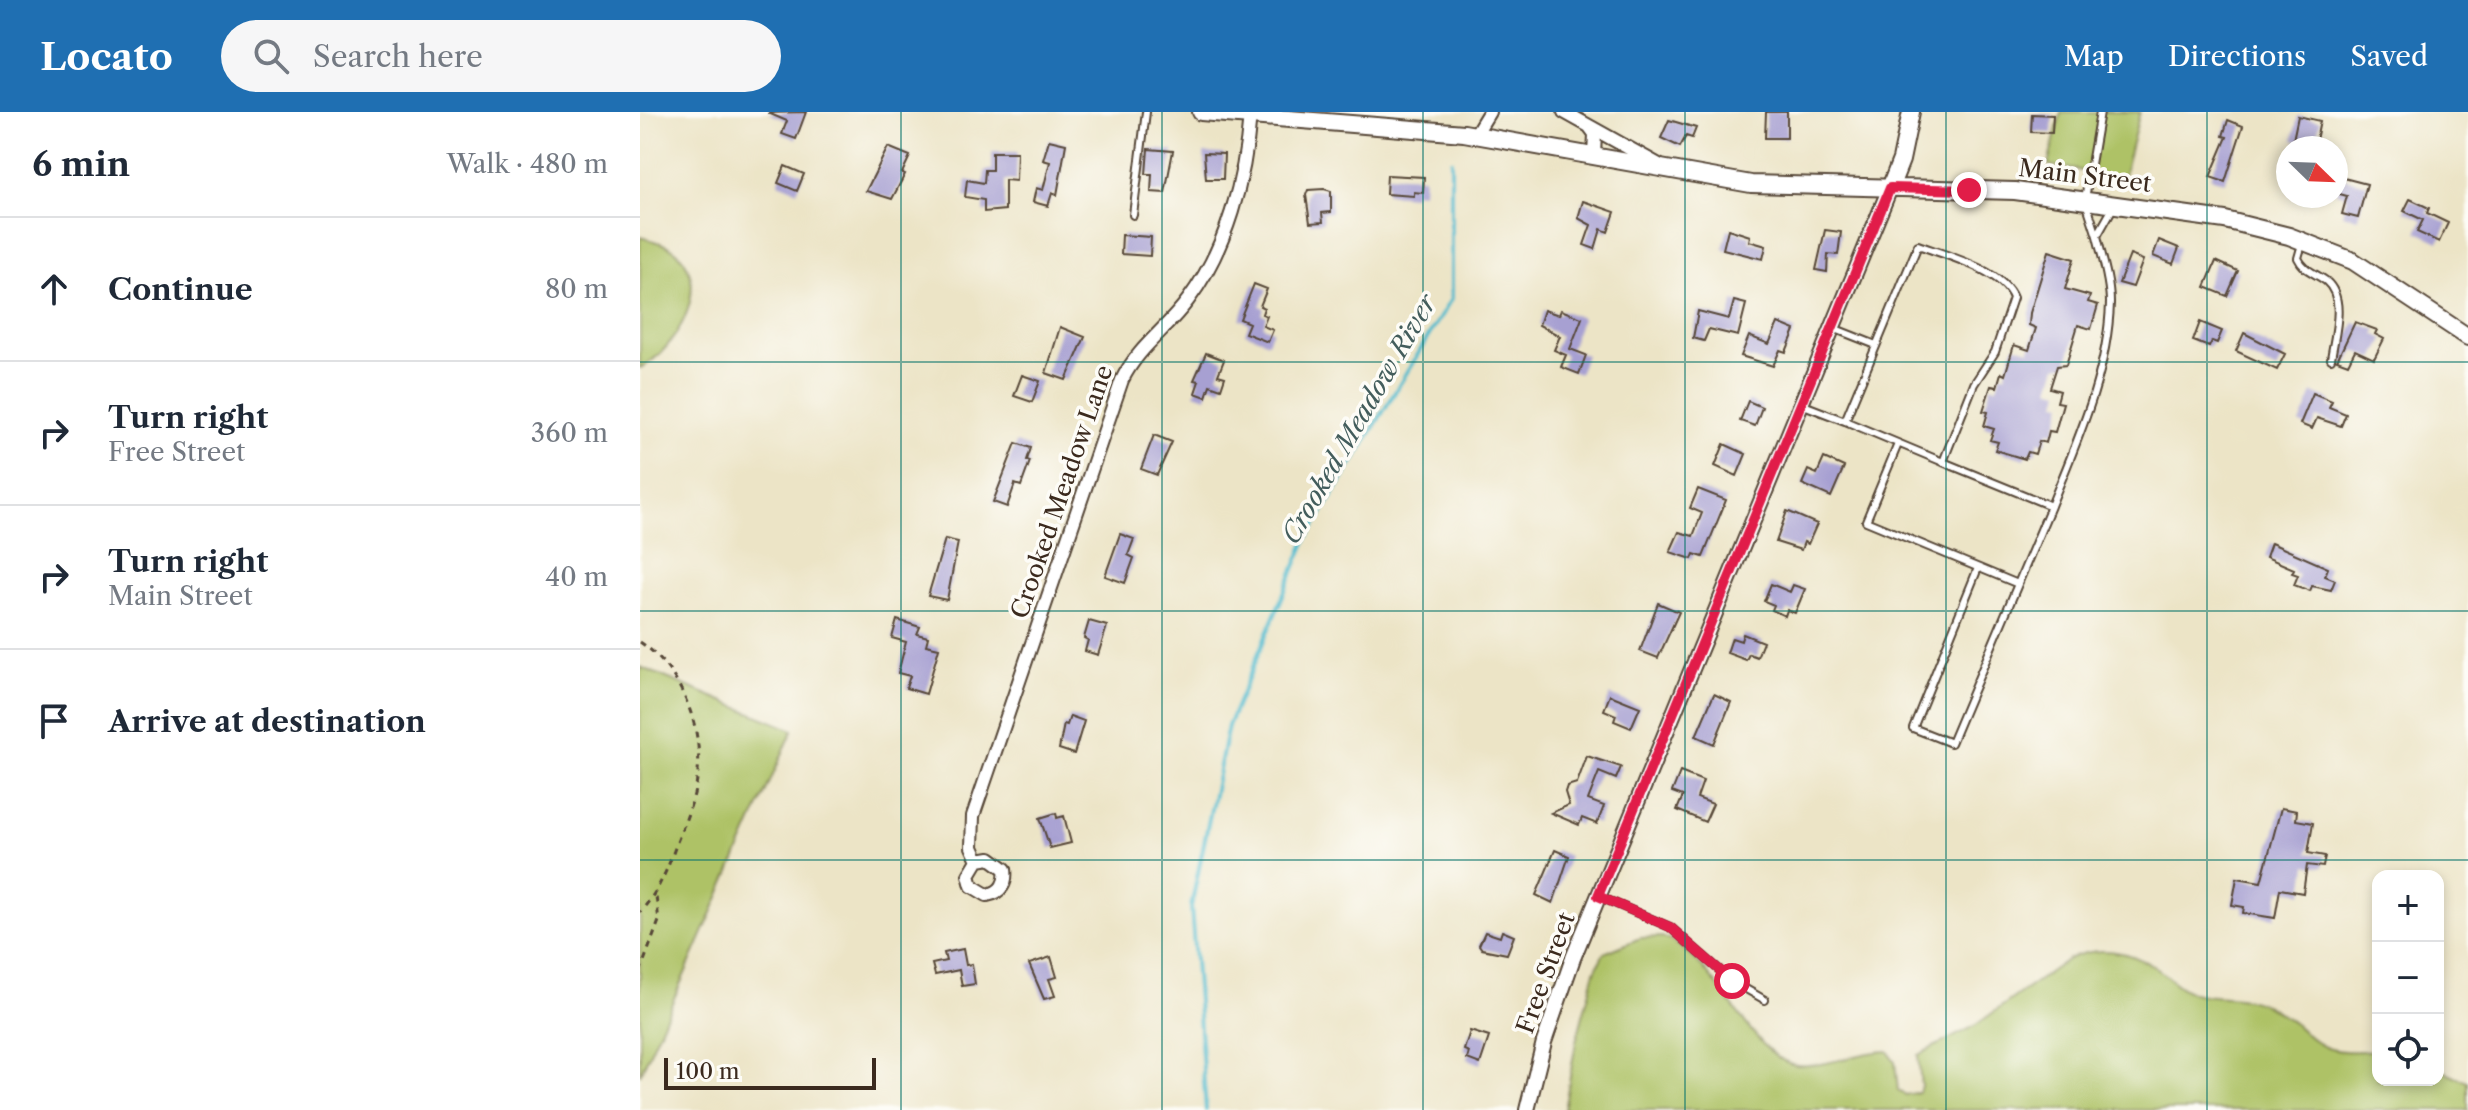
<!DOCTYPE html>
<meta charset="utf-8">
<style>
:root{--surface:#fff;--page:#f6f6f7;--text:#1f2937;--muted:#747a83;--line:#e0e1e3;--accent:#1f6fb2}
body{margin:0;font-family:"Libre Caslon Text",serif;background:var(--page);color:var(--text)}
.controls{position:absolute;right:24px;bottom:24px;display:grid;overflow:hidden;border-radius:16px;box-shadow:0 4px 12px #0003}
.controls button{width:72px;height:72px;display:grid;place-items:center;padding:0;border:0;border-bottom:2px solid var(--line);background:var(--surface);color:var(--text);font:40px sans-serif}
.compass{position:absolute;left:1636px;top:24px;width:72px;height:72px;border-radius:50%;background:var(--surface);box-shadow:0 4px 12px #0003;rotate:113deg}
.scale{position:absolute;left:24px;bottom:20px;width:212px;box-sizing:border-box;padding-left:8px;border:4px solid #3b2a1e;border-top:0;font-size:22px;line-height:28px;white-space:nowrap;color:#3b2a1e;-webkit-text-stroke:6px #fdfcf7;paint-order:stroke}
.stop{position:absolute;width:24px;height:24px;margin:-18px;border:6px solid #e11d48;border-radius:50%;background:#fff}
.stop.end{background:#e11d48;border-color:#fff;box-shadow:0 2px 8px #0008}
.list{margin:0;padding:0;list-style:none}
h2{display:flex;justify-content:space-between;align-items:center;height:104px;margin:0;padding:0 32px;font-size:34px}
h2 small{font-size:26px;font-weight:400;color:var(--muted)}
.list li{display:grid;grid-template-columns:52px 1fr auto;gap:24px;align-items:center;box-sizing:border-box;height:144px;padding:0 32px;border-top:2px solid var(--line)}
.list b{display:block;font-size:30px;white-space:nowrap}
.list p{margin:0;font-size:26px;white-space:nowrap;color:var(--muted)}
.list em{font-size:26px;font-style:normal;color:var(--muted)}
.icon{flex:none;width:44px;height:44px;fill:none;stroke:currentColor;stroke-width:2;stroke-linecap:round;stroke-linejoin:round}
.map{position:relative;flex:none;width:1828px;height:998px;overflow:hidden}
header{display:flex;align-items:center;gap:48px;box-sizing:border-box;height:112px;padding:0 40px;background:var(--accent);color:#fff}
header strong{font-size:38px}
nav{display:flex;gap:44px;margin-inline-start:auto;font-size:28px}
.search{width:560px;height:72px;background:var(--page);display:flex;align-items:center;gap:20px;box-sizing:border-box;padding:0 28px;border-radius:44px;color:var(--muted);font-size:30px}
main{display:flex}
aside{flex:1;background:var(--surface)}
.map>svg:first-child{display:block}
.green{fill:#aec266;stroke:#747642;stroke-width:2}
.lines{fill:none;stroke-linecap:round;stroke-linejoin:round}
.stream{stroke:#52bcce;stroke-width:4}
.building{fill:#a7a0d2}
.service-casing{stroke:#564637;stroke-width:10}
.minor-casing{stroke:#564637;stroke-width:16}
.tertiary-casing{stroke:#564637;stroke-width:18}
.secondary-casing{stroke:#564637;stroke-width:20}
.path{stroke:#564637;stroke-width:3;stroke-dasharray:6 6;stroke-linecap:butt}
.service{stroke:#fff;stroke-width:6}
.minor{stroke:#fff;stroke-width:12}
.tertiary{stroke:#fff;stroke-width:14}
.secondary{stroke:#fff;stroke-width:16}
.route{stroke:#e11d48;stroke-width:10}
.grid{fill:none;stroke:#0f766e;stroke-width:2;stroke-opacity:0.55}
.labels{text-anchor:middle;stroke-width:7;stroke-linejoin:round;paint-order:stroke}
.street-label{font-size:24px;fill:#3b2a1e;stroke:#fdfcf7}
.water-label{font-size:26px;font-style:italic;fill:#435d5c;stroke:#fdfcf7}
</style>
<header>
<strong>Locato</strong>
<div class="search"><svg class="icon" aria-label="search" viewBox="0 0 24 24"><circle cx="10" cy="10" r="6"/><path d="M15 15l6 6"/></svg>Search here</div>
<nav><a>Map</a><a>Directions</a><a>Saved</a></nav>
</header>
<main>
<aside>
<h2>6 min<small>Walk · 480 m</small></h2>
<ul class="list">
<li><svg class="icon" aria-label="ahead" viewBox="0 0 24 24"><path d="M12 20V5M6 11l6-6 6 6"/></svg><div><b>Continue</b></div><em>80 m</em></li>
<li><svg class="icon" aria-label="right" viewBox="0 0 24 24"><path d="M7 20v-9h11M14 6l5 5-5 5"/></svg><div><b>Turn right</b><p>Free Street</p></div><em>360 m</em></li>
<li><svg class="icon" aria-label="right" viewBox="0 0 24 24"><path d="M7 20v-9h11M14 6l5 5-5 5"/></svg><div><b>Turn right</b><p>Main Street</p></div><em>40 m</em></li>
<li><svg class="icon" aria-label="arrive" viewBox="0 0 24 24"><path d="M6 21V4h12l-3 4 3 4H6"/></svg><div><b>Arrive at destination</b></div></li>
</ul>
</aside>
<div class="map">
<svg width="1828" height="998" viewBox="0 0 1828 998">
<rect width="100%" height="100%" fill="#fdfcf7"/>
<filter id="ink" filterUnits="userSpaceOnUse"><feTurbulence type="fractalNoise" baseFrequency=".0125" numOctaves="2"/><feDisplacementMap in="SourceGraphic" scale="16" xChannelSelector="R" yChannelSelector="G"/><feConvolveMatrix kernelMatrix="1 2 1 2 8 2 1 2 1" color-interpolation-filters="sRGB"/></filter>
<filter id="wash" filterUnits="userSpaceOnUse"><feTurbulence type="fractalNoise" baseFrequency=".006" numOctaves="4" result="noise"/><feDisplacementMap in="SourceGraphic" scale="32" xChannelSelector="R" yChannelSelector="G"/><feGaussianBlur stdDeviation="1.8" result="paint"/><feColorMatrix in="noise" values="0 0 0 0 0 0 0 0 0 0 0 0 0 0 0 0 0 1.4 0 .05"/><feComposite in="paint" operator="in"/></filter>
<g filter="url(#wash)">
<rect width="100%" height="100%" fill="#ece4c6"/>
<path class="green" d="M1421,0H1500L1483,66L1408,53Z
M0,125C14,129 29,132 39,142C72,176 34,240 0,256Z
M0,555L153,618L0,963Z
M1022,825C1077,845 1112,948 1157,953C1188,956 1218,939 1248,939L1255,950L1258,979L1266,983L1279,980L1281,974L1278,943L1333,915L1428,847C1457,833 1489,838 1516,856C1529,865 1540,879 1557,882C1582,887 1605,882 1629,895C1682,924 1665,945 1738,938V968H1798V956L1828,970V998H924L936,930L955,859L964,841L1000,826Z"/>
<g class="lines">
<path class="stream" d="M566,998L551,795L588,614L667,426L811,187V48"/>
</g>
<g id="blocks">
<path class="building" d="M166,0L156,27L142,22L147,9L128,1Z
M1126,0H1147V26H1125Z
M1392,2L1413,3L1412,21L1391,20Z
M1658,4L1680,9L1675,33L1653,28Z
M1029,8L1056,16L1052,26L1046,24L1040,35L1021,26Z
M1588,8L1603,14L1585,70L1570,65L1587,25L1583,24Z
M409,28L426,32L417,83L412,81L408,94L393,90L396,76L403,78L410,50L403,48Z
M248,35L270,44L262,61L265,62L252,87L226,79Z
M508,37L533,39L525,81L511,80L512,62H506Z
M352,40H377L376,69L365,68V98L344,100V88L325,85L327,68L344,71L345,58H352Z
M564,41L584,42L583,67H566Z
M145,54L164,62L157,79L138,71Z
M747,63L784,65L783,81L774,80V84L746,82Z
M1700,65L1727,72L1718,106L1702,102L1707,84L1696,81Z
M684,77L691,79V100L682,101L683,110L670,111L666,83L668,78Z
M1770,87L1789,96L1787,101L1808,111L1799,130L1777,120L1783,108L1764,99Z
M943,89L975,100L968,120L961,117L955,137L944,133L951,113L938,106Z
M1088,117L1110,124L1109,129L1126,134L1123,147L1083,137Z
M1185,118L1201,120L1198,143L1188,142L1187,160L1176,158Z
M482,123L511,125L510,144L481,142Z
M1519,128L1539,136L1533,152L1513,144Z
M1409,139L1434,147L1425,177L1450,184L1448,190L1458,193L1451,217L1438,213L1426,253L1417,254L1410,276L1420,279L1417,290L1423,291L1415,320L1409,319L1406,331L1399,329L1395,342L1388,340L1385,347L1355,338L1358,330L1350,328L1354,317L1344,314L1348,300L1343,299L1351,274L1357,275L1361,261L1365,263L1374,233L1389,238L1396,216L1389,213L1390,201Z
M1490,143L1503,148L1493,175L1479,171Z
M1576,149L1598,159L1587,184L1565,175Z
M614,172L627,177L620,194L624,196L622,202L627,204L623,214L633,218L628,230L605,221L609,211L600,207Z
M1094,189L1106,192L1098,224L1069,217L1064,229L1053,226L1058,199L1089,207Z
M904,198L919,203L921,198L942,206L930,237L946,243L939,262L921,255L926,243L914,238L920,224L899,213Z
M1560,210L1582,219L1577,231L1572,229L1569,235L1553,229Z
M1715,210L1737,218L1735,222L1744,227L1734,247L1715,238L1708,252L1697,248Z
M1138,211L1155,218L1146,240L1140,238L1133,254L1101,244L1109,224L1129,232Z
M420,215L445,225L426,268L406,261Z
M1604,221L1645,242L1637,258L1596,239Z
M566,241L584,248L578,263L585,265L581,277L570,273L566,285L555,281L559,269L554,268Z
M382,263L400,269L392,290L374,284Z
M1673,281L1692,289L1689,295L1706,302L1701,314L1677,306L1672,317L1660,312Z
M1108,289L1122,295L1115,314L1100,309Z
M514,323L532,330L517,363L501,357Z
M376,331L391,336L387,348L390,349L381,374L375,372L367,395L353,390Z
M1084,332L1106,342L1097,364L1075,354Z
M1184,346L1204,355L1191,385L1162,372L1168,358L1177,362Z
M1058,377L1086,388L1063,445L1054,442L1052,447L1030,440L1039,420L1053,424L1062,401L1050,396Z
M1147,399L1177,412L1168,432L1164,430L1161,438L1136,430Z
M480,422L494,427L488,443L494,446L485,471L465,464Z
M305,427L318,430L307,488L288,484Z
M1631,431L1688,456L1685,464L1695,468L1691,478L1672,474L1670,479L1654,473L1658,463L1652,461L1654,457L1626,445Z
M1131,472L1150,480L1153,473L1165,477L1155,501L1147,498L1145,504L1132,498L1134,493L1124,489Z
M1018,491L1039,500L1018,546L1000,539Z
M257,508L280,515L277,522L288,525L286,533L299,536L286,582L266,576L270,564L258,561L266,530L252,526Z
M449,509L467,514L458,543L445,539L448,528L444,526Z
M1103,522L1123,530L1117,545L1109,542L1106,548L1087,541L1092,526L1101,529Z
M1074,582L1091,590L1074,632L1056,624Z
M970,583L1000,595L991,616L974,609L976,603L964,598Z
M430,604L444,609L434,642L419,637L424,612L427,613Z
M947,644L981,655L976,667L959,660L948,688L964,694L957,712L942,706L939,713L911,701L929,693L925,680L927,674L937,671Z
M1040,660L1063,669L1057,686L1073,692L1065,710L1037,698L1043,684L1032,680Z
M1641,696L1657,699L1656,708L1673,711L1668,741L1685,744L1683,755L1667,753L1663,781L1640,777L1635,806L1603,801L1604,795L1592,793L1597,766L1621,770Z
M416,701L417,706L424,704L431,731L410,736L400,706Z
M915,738L929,744L913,791L896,783Z
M862,819L874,824L867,842L842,837L839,833L845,820L860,825Z
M323,837L326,853L332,852L335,872L322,874L319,858L295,863L292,852L306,849L304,841Z
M411,845L417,865L409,867L415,884L404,887L389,852Z
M830,919L849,925L840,952L827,947L829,940L824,938Z"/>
</g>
</g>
<g filter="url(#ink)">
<use href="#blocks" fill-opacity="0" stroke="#564637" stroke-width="2"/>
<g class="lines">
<defs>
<path id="service" d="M1460,0L1445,87L1457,124L1474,94
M493,103L506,0
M1662,132L1658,146C1664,159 1674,160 1686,169C1707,187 1694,224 1691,247
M1193,216L1236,233
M1161,292L1205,309
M1258,332L1226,409L1378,472L1411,394
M1303,350L1205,309L1278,133C1305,143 1363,158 1373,186L1355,240L1334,272L1303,350L1411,394C1437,329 1468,262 1470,191C1470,169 1462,145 1457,124
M1338,456L1273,616L1311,631L1378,472
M958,784L1030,815L1092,869L1125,888"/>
<path id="minor" d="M924,0L1019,53
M949,14L955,22L954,43
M835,23L849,0
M338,748L329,763L332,774L347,783C361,781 367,771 365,757L350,746L338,748L332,735L333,704L482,268C498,235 527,217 548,188C587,136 605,67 610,3"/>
<path id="tertiary" d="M887,998L904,930L933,846L1250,76"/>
<path id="secondary" d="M561,0L824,21L1111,72L1375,79L1585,108L1649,124L1713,149L1828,225
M1250,76L1261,48L1271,0"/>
</defs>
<use href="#service" class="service-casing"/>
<use href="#minor" class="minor-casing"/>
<use href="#tertiary" class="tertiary-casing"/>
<use href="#secondary" class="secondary-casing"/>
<path class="path" d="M0,530C39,556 63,613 58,659C56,684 46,707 37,730C28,756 19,779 0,800
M0,860L19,809L16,784"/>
<use href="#service" class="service"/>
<use href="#minor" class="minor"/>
<use href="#tertiary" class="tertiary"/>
<use href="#secondary" class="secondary"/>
</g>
</g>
<g class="lines" filter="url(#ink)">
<path class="route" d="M1092,869L1030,815L958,784L1250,76L1329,78"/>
</g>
<path class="grid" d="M261,0V998M522,0V998M783,0V998M1045,0V998M1306,0V998M1567,0V998M0,250H1828M0,499H1828M0,748H1828"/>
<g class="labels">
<g class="street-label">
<text transform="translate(1445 64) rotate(7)" y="8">Main Street</text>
<text transform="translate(422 380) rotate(-71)" y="8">Crooked Meadow Lane</text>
<text transform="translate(906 861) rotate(-70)" y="8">Free Street</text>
</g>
<g class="water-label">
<text transform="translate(719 307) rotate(-60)" y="9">Crooked Meadow River</text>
</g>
</g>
</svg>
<div class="controls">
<button>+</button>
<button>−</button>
<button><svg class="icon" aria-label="locate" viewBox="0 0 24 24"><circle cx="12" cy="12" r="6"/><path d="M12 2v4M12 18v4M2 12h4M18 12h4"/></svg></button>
</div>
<svg class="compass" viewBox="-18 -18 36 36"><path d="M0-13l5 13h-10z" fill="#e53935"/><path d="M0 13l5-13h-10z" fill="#747a83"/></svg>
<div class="scale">100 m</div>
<div class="stop" style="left:1092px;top:869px"></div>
<div class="stop end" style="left:1329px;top:78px"></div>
</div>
</main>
